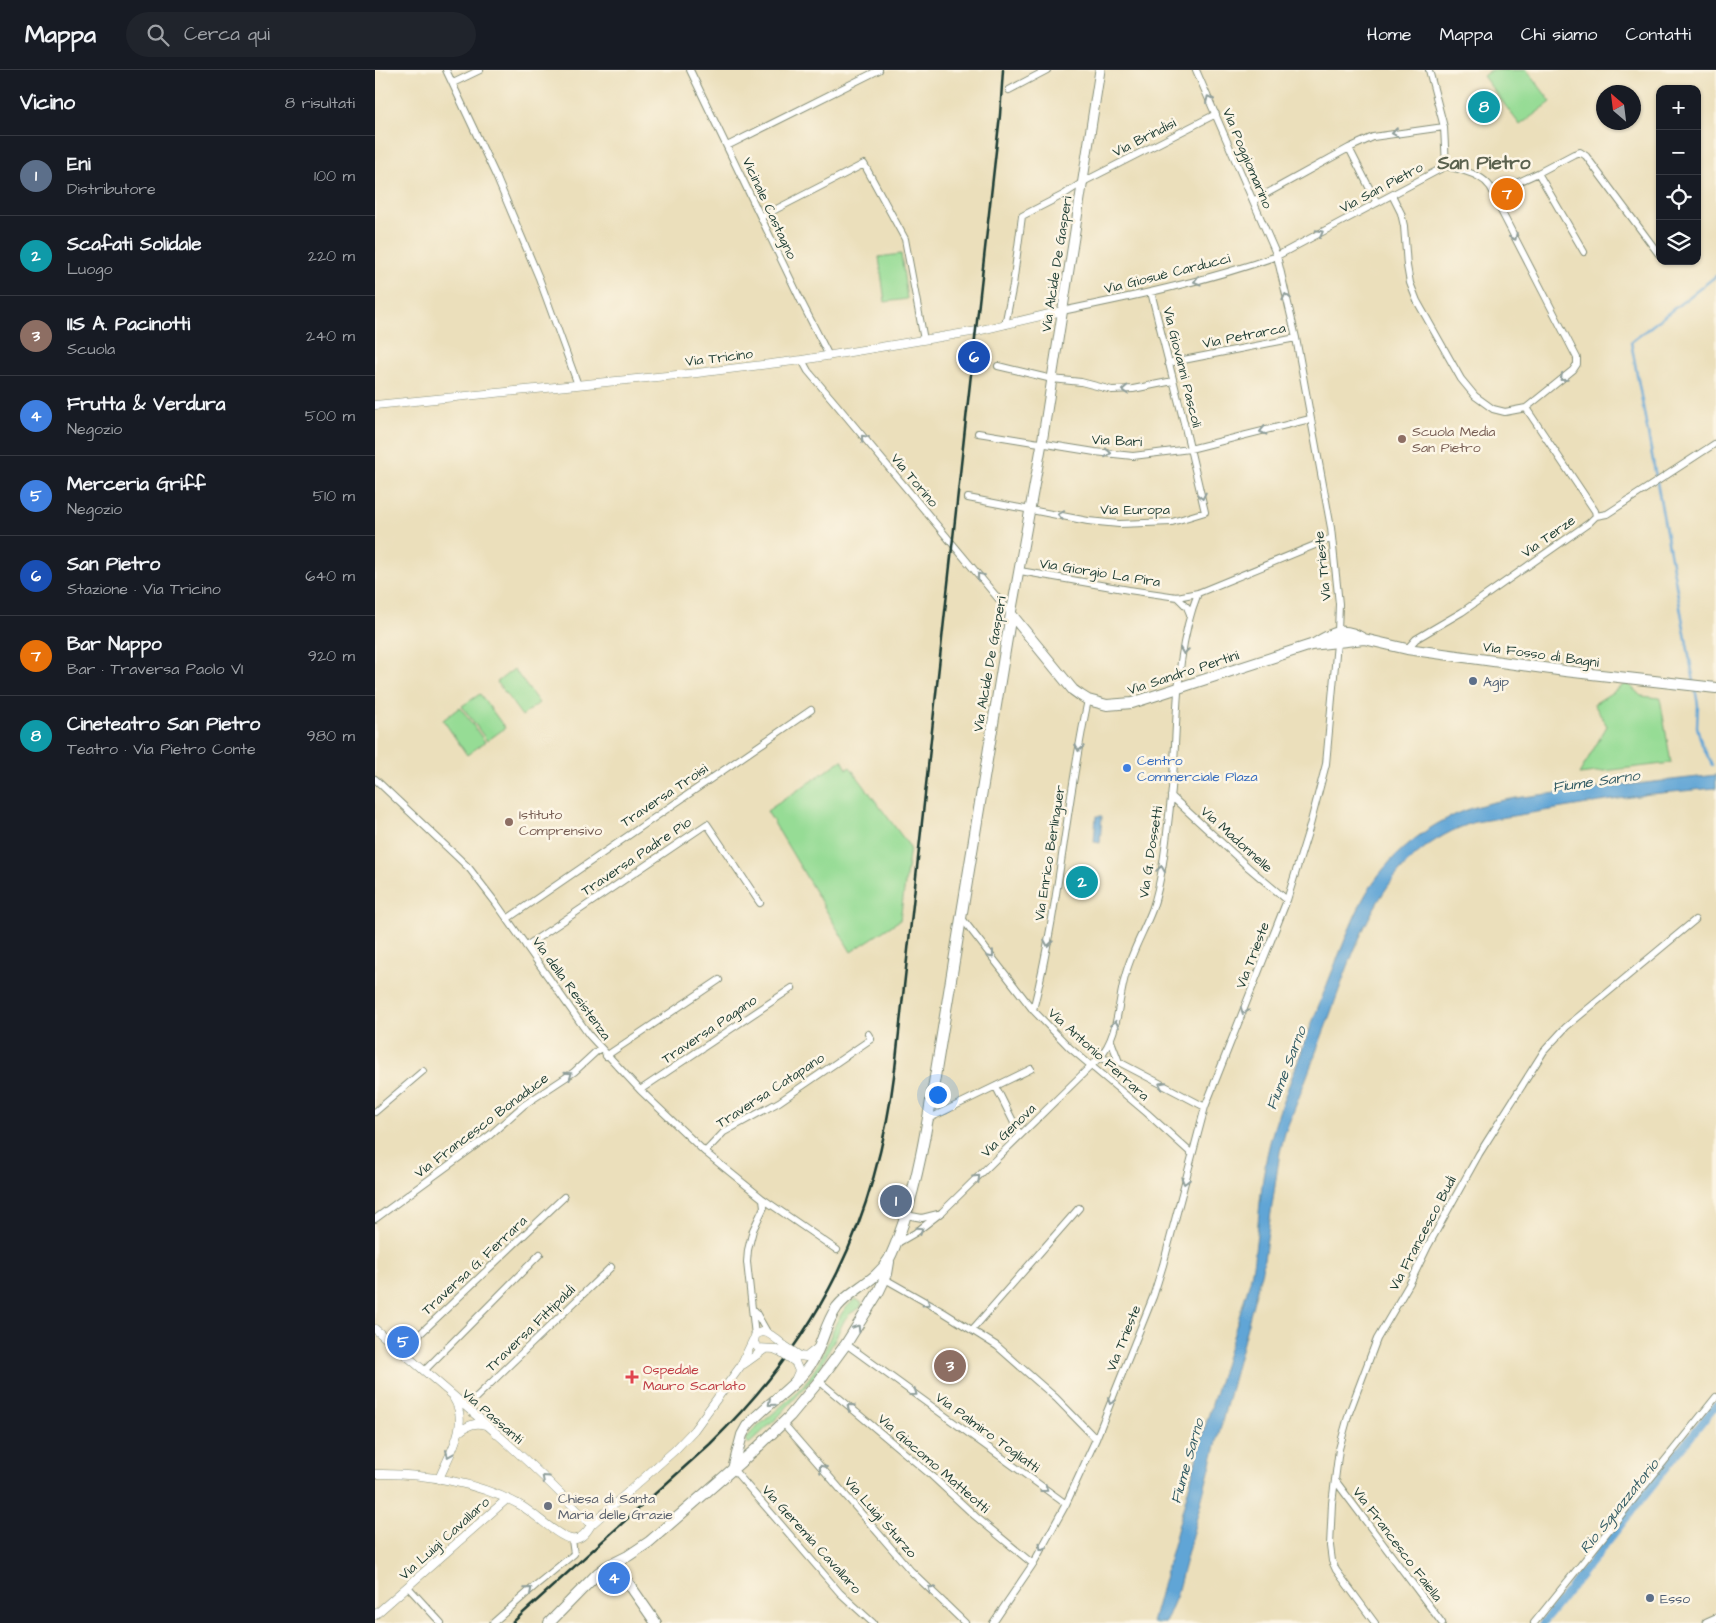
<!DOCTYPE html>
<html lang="it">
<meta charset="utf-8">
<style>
:root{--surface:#171b24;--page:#20242c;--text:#f1f3f6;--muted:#9ea1a6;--line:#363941;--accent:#c8321e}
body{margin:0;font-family:"Architects Daughter",sans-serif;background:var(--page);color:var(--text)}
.controls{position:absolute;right:15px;top:15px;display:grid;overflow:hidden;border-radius:10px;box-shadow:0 1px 4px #0004}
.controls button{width:45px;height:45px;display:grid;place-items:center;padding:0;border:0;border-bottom:1px solid var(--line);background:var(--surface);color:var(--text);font:25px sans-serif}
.compass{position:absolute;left:1221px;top:15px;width:45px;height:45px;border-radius:50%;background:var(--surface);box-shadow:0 1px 4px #0004;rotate:332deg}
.you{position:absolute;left:562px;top:1024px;width:18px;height:18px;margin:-12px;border:4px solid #fff;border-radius:50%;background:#1a73e8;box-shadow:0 0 0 8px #1a73e833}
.badge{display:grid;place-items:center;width:32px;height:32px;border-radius:50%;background:var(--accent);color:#fff;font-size:16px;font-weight:700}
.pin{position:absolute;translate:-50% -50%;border:2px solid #fff;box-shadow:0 1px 5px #0006}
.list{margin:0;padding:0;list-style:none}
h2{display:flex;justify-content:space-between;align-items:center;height:65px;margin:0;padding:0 20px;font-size:21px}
h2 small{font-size:16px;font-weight:400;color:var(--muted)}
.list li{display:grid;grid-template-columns:32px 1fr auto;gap:15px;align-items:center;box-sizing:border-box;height:80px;padding:0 20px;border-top:1px solid var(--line)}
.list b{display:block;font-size:19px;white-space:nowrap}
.list p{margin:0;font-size:16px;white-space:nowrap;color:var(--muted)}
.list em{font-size:16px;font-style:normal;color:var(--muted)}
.icon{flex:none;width:28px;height:28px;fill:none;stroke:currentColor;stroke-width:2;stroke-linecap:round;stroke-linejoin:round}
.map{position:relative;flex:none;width:1341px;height:1553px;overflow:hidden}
header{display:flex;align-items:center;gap:30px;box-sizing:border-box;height:70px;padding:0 25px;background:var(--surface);border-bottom:1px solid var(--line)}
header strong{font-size:24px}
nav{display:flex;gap:28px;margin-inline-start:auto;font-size:18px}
.search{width:350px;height:45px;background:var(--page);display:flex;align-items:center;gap:12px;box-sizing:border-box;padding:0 18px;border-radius:28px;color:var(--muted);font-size:19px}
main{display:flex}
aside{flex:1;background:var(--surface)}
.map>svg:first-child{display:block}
.green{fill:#96dc95;stroke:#5a8c64}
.water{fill:#61a5d6;stroke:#407185}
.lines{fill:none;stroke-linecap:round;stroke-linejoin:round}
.stream{stroke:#61a5d6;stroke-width:2.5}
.canal{stroke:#61a5d6;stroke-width:8}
.minor-casing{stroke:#858e78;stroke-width:8}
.tertiary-casing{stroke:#858e78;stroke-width:9}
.secondary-casing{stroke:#858e78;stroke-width:11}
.primary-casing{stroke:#858e78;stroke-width:12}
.minor{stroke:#fff;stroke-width:6}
.tertiary{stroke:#fff;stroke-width:8}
.secondary{stroke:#fff;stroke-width:9}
.primary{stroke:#fff;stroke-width:10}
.rail{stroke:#1f3d34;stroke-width:2.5}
.tertiary-bridge-casing{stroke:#858e78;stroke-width:9;stroke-linecap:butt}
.tertiary-bridge{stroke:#fff;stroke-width:8}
.oneway{stroke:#8f9e9a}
.education-dot{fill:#8d6e63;stroke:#fcf5e5;stroke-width:2}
.service-dot{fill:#5c6f8a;stroke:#fcf5e5;stroke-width:2}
.shop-dot{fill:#3f7fe0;stroke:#fcf5e5;stroke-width:2}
.health-dot{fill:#e0444e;stroke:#fcf5e5;stroke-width:2}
.worship-dot{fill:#6b7280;stroke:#fcf5e5;stroke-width:2}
.labels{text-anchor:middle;stroke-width:5;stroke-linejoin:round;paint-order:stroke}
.street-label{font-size:14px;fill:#1f3d34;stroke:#fcf5e5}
.education-label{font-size:14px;fill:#785e54;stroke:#fcf5e5;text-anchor:start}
.service-label{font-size:14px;fill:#4e5e75;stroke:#fcf5e5;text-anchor:start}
.shop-label{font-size:14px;fill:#366cbe;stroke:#fcf5e5;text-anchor:start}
.health-label{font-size:14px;fill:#be3a42;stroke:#fcf5e5;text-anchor:start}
.worship-label{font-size:14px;fill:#5b616d;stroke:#fcf5e5;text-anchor:start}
.water-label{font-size:15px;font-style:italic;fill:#335c65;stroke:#fcf5e5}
.district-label{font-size:19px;font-weight:bold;fill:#5a614e;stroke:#fcf5e5}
</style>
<header>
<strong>Mappa</strong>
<div class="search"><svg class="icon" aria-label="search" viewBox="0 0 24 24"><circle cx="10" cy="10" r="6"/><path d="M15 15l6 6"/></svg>Cerca qui</div>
<nav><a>Home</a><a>Mappa</a><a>Chi siamo</a><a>Contatti</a></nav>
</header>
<main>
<aside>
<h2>Vicino<small>8 risultati</small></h2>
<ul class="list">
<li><span class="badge" style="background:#5c6f8a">1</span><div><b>Eni</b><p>Distributore</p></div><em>100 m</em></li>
<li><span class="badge" style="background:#0f9aa8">2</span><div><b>Scafati Solidale</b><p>Luogo</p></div><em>220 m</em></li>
<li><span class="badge" style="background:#8d6e63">3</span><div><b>IIS A. Pacinotti</b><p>Scuola</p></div><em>240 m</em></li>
<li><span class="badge" style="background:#3f7fe0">4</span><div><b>Frutta &amp; Verdura</b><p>Negozio</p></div><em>500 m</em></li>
<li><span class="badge" style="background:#3f7fe0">5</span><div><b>Merceria Griff</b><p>Negozio</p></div><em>510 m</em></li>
<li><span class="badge" style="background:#1a4fb4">6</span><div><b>San Pietro</b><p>Stazione · Via Tricino</p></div><em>640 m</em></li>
<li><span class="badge" style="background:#e8710a">7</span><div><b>Bar Nappo</b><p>Bar · Traversa Paolo VI</p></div><em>920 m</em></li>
<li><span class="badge" style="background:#0f9aa8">8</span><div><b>Cineteatro San Pietro</b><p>Teatro · Via Pietro Conte</p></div><em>980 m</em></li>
</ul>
</aside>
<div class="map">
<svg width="1341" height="1553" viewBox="0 0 1341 1553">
<rect width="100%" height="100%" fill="#fcf5e5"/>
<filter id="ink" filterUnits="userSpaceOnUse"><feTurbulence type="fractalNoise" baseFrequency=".02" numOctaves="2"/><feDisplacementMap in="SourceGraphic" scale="10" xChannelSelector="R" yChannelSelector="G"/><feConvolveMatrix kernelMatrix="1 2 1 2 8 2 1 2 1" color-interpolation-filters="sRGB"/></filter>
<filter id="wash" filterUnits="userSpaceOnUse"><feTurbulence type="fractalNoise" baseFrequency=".0096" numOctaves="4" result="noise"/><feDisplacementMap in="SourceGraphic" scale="20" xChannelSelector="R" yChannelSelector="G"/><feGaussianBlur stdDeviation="1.12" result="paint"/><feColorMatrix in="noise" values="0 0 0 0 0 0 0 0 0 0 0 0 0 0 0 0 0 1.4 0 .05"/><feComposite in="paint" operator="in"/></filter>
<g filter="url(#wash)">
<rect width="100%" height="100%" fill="#ebdfbb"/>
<path class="green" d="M1116,0H1152L1176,32L1145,55L1108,6Z
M526,184L532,229L510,232L504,187Z
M139,599L164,633L147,646L122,612Z
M1252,613L1266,626L1285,628L1296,693L1204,704L1232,656L1219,634Z
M105,624L130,658L112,671L87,636Z
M85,637L110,672L92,685L68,650Z
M467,690L472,699L475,697L535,777L525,850L476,882L392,741Z
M481,1229L487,1233L485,1238L476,1243L470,1249L442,1304L403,1347L374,1374L371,1370L375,1364C394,1345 418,1329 434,1308C438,1302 443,1295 446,1288C457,1267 460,1243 481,1229Z"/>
<path class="water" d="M1341,705V718L1275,724L1100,752C1010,781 986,861 956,942C941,982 926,1023 910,1063L905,1082L888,1196L801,1527L790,1553H777L830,1357L875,1211C884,1169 883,1127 892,1085C900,1046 917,1009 930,972C939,947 949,922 959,897C968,875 976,853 987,831C1007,793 1042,761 1082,744C1117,728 1160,726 1199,721C1246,716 1294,710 1341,705Z
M721,746H727L725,773L719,772Z"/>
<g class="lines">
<path class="stream" d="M1319,612L1256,272L1341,206
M1320,618L1323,635L1322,657L1327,675L1337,695"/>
<path class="canal" d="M1168,1553L1341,1335"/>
</g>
</g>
<g filter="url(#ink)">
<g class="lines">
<defs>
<path id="minor" d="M71,0L121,106L164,208L203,315
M315,0L427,233L454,286
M1054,0L1069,57L1071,96
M78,13L105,0
M634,20L672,0
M352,76L504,0
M974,78L1002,133
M1163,103L1209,182
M1120,123L1163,103L1199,84L1205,82L1211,86L1283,183
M878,131L974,78L998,67L1069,57
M386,147L489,94L530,169L549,270
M687,241C760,226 832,211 902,186L1071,96C1092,101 1117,106 1121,131L1202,288V294L1198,300L1151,338L1130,342L1118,339L1100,326L1086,309L1042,231L1035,213L1032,196L1029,156L1026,143L1017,125
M630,255L638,215L647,146L688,125L708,112L841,44
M427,290L433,301L461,334L636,544
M793,293L921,268
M623,296L677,309L706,312L737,320L758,319L798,311
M603,363L720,382L758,386L815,379L935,349
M593,428L713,451L744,454L797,452L830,442L809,353L776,222
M1221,446L1232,444L1341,373
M645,501L754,520L802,527L823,523L957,468
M802,527L812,537L815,544
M1032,579L1041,569L1087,542L1214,453L1221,446L1220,441L1151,338
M0,709L94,798L121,833L214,965L265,1020L330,1082L388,1129L462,1180
M796,726L874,798L912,830
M586,847L658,940L695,978L772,1043L817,1084
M132,849L436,640
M151,876L332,754L385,833
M658,940C684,838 691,733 713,630
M736,971L744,992
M231,986L344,910
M724,988L744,992L830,1037
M621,1017L645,1065
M265,1020L417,918
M0,1042L48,1001
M553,1049L656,999
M330,1082L349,1062L404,1032L496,969L493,964
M531,1145L547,1148L563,1144
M0,1149L115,1065L149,1035L199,1002L225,978
M521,1174L540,1163L567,1142L724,988C745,964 742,932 751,903C757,881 769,861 777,840C788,809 792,762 796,728C804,660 797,588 823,523
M510,1209L568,1242L622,1276L681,1328L721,1369
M380,1241L392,1262
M597,1260L704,1138
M380,1266L372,1192L373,1180L378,1160L389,1137L388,1129
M471,1274L691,1434
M26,1282L189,1127
M49,1301L165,1184
M444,1311L557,1406L600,1446L658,1494
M91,1337L236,1197
M408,1353L536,1501L590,1553
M358,1399L465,1523L498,1553
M960,1410L1067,1553
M33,1517L66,1553
M118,1553L161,1515L199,1484L197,1470
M618,1553L658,1494L691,1434L721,1369L778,1227L788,1195L830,1037L912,830L934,759L951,694L963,562L964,534L956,458L921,268L902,186L821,0
M1000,1553L961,1500L957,1491L955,1476L957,1433L964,1379L974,1343L1002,1269L1036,1211L1053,1176L1104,1084L1169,981L1191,957L1320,850
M1159,1553L1341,1327"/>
<path id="tertiary" d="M0,335L322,303L427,290L602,261L687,241
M0,1259C74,1322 150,1384 216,1455
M406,1282L399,1279L383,1278L379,1273L380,1266C390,1255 401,1270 410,1276
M425,1286L431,1287L441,1279
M420,1292L424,1301L420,1310
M369,1294L390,1279
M84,1362C93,1355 100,1352 111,1355
M0,1404C48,1403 102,1412 145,1435C158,1442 183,1467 196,1469C205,1471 212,1462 216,1455L300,1380L319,1360L365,1297L378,1270
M64,1409C74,1384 95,1355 79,1329
M0,1545L132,1429"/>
<path id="secondary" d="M636,544L667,373L725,0
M1332,1553L1341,1549"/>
<path id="primary" d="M636,544L698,620L705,625L713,630L732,635L757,633L936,575L989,569L1032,579L1190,601L1341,618
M939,574C958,562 968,556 989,569
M358,1399L367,1365L372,1356C391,1334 418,1319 435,1295C447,1278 449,1255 462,1237C477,1218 501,1212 514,1189C520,1178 524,1165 528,1154C543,1108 551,1061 559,1013L636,544
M246,1497L247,1504L281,1553
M174,1553L223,1503L231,1497L253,1486L274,1472L382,1378L415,1346L444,1311L471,1274L504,1221L512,1204L514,1192"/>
</defs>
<use href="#minor" class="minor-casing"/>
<use href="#tertiary" class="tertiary-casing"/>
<use href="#secondary" class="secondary-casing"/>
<use href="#primary" class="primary-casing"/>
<use href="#minor" class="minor"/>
<use href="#tertiary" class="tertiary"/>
<use href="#secondary" class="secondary"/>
<use href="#primary" class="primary"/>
<path class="rail" d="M137,1553L335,1374C446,1266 501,1152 520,999L592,340L625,45L628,0"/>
<defs>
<path id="tertiary-bridge" d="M410,1276L425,1286
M406,1282L420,1292"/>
</defs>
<use href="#tertiary-bridge" class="tertiary-bridge-casing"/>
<use href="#tertiary-bridge" class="tertiary-bridge"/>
</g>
<defs><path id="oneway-chevron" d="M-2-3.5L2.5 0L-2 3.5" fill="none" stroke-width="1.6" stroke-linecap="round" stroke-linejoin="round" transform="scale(1.25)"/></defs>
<g class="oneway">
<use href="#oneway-chevron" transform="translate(834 29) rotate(-115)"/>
<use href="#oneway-chevron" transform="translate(1020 63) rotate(172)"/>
<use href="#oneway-chevron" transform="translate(945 163) rotate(-28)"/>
<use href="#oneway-chevron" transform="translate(1139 167) rotate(63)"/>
<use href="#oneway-chevron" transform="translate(822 211) rotate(164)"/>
<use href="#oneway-chevron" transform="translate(911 227) rotate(-103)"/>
<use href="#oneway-chevron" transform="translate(1188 308) rotate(141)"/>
<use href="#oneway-chevron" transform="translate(750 320) rotate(177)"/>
<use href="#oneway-chevron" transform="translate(888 361) rotate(166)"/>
<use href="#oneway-chevron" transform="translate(489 368) rotate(-131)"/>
<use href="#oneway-chevron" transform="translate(733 383) rotate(5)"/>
<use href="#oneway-chevron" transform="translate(827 426) rotate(78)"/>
<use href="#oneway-chevron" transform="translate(686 445) rotate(-169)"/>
<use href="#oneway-chevron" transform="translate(605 506) rotate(-130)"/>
<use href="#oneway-chevron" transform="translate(809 581) rotate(99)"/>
<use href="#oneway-chevron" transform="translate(704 678) rotate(100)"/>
<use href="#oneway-chevron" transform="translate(786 799) rotate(-81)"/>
<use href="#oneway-chevron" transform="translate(673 873) rotate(100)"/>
<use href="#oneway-chevron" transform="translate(616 885) rotate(52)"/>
<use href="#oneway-chevron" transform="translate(869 941) rotate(111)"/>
<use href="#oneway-chevron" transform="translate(740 954) rotate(-79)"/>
<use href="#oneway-chevron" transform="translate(194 1005) rotate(-35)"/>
<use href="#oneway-chevron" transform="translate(787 1015) rotate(-153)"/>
<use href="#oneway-chevron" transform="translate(602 1108) rotate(-44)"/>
<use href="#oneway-chevron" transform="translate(810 1111) rotate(105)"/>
<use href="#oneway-chevron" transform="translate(545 1160) rotate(-34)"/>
<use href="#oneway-chevron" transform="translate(552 1233) rotate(30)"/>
<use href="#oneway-chevron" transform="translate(482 1258) rotate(-58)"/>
<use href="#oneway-chevron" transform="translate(539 1323) rotate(36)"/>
<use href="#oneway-chevron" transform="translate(736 1331) rotate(111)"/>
<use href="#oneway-chevron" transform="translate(396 1333) rotate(139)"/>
<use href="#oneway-chevron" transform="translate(475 1337) rotate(-140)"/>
<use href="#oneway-chevron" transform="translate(74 1384) rotate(113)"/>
<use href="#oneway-chevron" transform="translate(447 1398) rotate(-131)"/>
<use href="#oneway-chevron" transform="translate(170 1408) rotate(-138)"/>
<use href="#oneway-chevron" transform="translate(670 1419) rotate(36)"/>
<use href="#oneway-chevron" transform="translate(667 1477) rotate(120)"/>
<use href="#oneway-chevron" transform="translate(556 1519) rotate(-138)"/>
<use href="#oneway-chevron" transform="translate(154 1520) rotate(-41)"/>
</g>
</g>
<g class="education-dot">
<circle cx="1027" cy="369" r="5"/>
<circle cx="134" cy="752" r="5"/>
</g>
<g class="service-dot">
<circle cx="1098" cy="611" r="5"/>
<circle cx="1275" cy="1528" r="5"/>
</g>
<circle class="shop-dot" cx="752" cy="698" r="5"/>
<path class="health-dot" d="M254.5 1299.5h5v5h5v5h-5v5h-5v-5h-5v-5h5z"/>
<circle class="worship-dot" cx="173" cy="1436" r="5"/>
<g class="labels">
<g class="street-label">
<text transform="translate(769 67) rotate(-27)" y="5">Via Brindisi</text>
<text transform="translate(873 88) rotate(67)" y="5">Via Poggiomarino</text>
<text transform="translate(1006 117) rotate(-28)" y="5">Via San Pietro</text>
<text transform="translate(395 138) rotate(65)" y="5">Vicinale Castagno</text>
<text transform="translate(681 194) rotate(-81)" y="5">Via Alcide De Gasperi</text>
<text transform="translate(792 203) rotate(-14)" y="5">Via Giosuè Carducci</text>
<text transform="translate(869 265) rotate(-11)" y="5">Via Petrarca</text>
<text transform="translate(344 287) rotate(-7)" y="5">Via Tricino</text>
<text transform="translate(808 297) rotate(76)" y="5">Via Giovanni Pascoli</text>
<text transform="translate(742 370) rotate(3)" y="5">Via Bari</text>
<text transform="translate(540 410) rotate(50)" y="5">Via Torino</text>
<text x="760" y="444">Via Europa</text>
<text transform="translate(1173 466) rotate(-35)" y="5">Via Terze</text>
<text transform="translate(947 496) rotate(-96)" y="5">Via Trieste</text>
<text transform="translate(725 502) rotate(9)" y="5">Via Giorgio La Pira</text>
<text transform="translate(1166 584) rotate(8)" y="5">Via Fosso di Bagni</text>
<text transform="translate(614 594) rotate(-80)" y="5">Via Alcide De Gasperi</text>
<text transform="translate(808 602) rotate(-18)" y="5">Via Sandro Pertini</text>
<text transform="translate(289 725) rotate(-34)" y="5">Traversa Troisi</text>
<text transform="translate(862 769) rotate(42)" y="5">Via Madonnelle</text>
<text transform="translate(775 782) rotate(-81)" y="5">Via G. Dossetti</text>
<text transform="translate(674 783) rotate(-81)" y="5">Via Enrico Berlinguer</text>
<text transform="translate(261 786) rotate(-34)" y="5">Traversa Padre Pio</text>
<text transform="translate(877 885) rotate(-69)" y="5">Via Trieste</text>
<text transform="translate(197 918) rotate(54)" y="5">Via della Resistenza</text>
<text transform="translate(334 959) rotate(-34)" y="5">Traversa Pagano</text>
<text transform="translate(724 984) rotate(42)" y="5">Via Antonio Ferrara</text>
<text transform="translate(395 1020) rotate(-33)" y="5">Traversa Catapano</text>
<text transform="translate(106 1055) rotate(-37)" y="5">Via Francesco Bonaduce</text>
<text transform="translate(633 1060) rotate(-44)" y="5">Via Genova</text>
<text transform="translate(1047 1163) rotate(-62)" y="5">Via Francesco Budi</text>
<text transform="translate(99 1195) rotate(-43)" y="5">Traversa G. Ferrara</text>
<text transform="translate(155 1258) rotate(-44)" y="5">Traversa Fittipaldi</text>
<text transform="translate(748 1268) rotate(-68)" y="5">Via Trieste</text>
<text transform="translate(118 1346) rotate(41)" y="5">Via Passanti</text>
<text transform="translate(613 1362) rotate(36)" y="5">Via Palmiro Togliatti</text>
<text transform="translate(559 1393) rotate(41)" y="5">Via Giacomo Matteotti</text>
<text transform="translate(506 1447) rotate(49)" y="5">Via Luigi Sturzo</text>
<text transform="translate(69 1468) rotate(-42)" y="5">Via Luigi Cavallaro</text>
<text transform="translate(437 1469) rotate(48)" y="5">Via Geremia Cavallaro</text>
<text transform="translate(1023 1474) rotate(53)" y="5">Via Francesco Faiella</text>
</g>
<g class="education-label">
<text x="1037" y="366">Scuola Media<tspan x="1037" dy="16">San Pietro</tspan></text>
<text x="144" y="749">Istituto<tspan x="144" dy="16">Comprensivo</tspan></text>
</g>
<g class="service-label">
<text x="1108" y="616">Agip</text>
<text x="1285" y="1533">Esso</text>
</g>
<g class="shop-label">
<text x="762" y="695">Centro<tspan x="762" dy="16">Commerciale Plaza</tspan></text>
</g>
<g class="health-label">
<text x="268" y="1304">Ospedale<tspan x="268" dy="16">Mauro Scarlato</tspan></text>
</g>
<g class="worship-label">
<text x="183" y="1433">Chiesa di Santa<tspan x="183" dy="16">Maria delle Grazie</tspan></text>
</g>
<g class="water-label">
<text transform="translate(1221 711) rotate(-8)" y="5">Fiume Sarno</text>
<text transform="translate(911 998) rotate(-69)" y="5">Fiume Sarno</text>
<text transform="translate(812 1391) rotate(-74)" y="5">Fiume Sarno</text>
<text transform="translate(1244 1436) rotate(-51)" y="5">Rio Sguazzatorio</text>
</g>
<g class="district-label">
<text x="1109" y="99">San Pietro</text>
</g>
</g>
</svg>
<div class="controls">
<button>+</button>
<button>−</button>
<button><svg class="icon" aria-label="locate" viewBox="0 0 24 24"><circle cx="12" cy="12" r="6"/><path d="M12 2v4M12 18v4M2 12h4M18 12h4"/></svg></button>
<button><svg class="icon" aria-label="layers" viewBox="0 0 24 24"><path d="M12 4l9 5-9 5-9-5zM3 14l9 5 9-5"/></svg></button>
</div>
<svg class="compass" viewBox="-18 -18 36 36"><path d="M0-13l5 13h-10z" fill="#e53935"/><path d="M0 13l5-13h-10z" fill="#9ea1a6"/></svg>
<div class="you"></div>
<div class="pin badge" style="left:521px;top:1131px;background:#5c6f8a">1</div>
<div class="pin badge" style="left:707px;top:812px;background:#0f9aa8">2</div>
<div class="pin badge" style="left:575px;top:1296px;background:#8d6e63">3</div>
<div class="pin badge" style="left:239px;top:1508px;background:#3f7fe0">4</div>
<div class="pin badge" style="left:28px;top:1272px;background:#3f7fe0">5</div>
<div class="pin badge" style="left:599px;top:287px;background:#1a4fb4">6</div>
<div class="pin badge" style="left:1132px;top:124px;background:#e8710a">7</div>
<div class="pin badge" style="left:1109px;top:37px;background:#0f9aa8">8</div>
</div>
</main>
